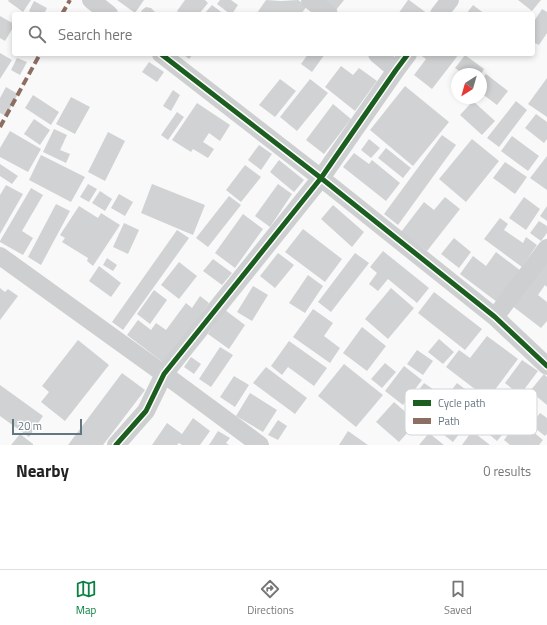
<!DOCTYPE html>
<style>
:root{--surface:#fff;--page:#f6f6f6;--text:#222;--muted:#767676;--line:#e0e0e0;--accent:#0b8043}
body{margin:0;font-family:"Titillium Web",sans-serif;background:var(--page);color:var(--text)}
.compass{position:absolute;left:451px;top:68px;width:36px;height:36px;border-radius:50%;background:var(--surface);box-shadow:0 2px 6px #0003;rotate:217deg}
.scale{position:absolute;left:12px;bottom:10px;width:70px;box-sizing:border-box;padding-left:4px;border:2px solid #657683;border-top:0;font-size:11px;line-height:14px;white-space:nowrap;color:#657683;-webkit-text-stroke:3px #fff;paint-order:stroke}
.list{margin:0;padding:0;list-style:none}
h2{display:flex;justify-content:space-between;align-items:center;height:52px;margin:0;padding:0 16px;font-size:17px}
h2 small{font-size:13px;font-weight:400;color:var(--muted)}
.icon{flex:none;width:22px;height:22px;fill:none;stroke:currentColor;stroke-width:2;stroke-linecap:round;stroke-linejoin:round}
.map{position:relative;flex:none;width:547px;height:445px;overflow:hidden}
.search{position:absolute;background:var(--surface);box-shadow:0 2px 6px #0003;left:12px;right:12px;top:12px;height:44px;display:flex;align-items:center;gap:10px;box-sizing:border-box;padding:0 14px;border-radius:4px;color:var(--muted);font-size:15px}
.sheet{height:124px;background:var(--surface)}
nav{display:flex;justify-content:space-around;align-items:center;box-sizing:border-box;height:56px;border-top:1px solid var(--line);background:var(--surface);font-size:11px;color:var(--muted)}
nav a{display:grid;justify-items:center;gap:2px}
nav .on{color:var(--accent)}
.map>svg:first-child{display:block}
.building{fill:#d0d2d3}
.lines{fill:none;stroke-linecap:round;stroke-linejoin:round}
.minor{stroke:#cecfd0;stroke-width:18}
.quiet{stroke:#8d6e63;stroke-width:4;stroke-dasharray:8 4;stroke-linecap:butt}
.cycleway-casing{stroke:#fff;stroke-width:8}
.cycleway{stroke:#1b5e20;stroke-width:5}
.key{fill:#fff;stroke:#d1d6da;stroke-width:1}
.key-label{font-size:11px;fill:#657683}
</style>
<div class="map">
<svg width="547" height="445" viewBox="0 0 547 445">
<rect width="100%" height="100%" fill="#f9f9f9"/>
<path class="building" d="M9,0H31L23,12L8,1Z
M117,0H144L135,13Z
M185,0H205L208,3L199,14H181L177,11Z
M220,0H231L238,5L232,14H230L217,4Z
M266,0L281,1L298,0L307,6L301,14H259L257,13Z
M324,0H344L336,10Z
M408,0H409L428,14H398Z
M518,0H541L532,11Z
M34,1L47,8L44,14H34L29,11Z
M212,5L224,14H204Z
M473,5L485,14H466Z
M146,7L151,8L155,12V14H140L142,10Z
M542,9L547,12V33L539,45L533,42V23Z
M0,16L14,24V26L5,41L0,38Z
M0,53L12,60L0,79Z
M183,54H193L189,59Z
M308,54H325L312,72L301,64Z
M419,54H459L432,89L414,75L426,59Z
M465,55L484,69L481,74H464L455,68Z
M17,58L27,62L20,75L11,70Z
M149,62L164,72L157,82L142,72Z
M341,66L353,75L359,68L377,81L355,111L325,87Z
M486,74L508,91L497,105L481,93V80Z
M547,78V117L528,104Z
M280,79L296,91L275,117L259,105Z
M310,79L328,93L297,131L280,117Z
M405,86L449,122L413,166L370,130Z
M6,87L18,94L6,116L0,113V98Z
M173,90L180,95L171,111L163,106Z
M33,95L59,112L51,125L25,108Z
M71,97L90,107L75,134L56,124Z
M473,101L495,121L482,135L460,115Z
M516,101L527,110L499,147L487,138Z
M197,103L230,125L220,141L209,133L203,142L214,149L208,158L193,149L191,152L172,140Z
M333,104L351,119L324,154L306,140Z
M177,112L184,117L168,140L161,135Z
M536,114L547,122V139L544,143L525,128Z
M34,119L50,130L40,145L24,134Z
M54,129L67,135L60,150L70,154L66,163L43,152Z
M10,131L41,149L28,172L0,157V148Z
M108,132L125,141L105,181L88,172Z
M442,135L456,145L398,225L384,214Z
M512,136L539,156L528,171L501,151Z
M369,139L380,148L371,158L361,150Z
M472,139L499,161L466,202L439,179Z
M259,145L272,154L261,170L248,160Z
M386,148L411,168L403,178L378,158Z
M354,153L369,164L372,160L400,183L386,201L343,167Z
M41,155L85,177L71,202L29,180Z
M547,156V190L530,178Z
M279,160L304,180L294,192L270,172Z
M505,162L527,177L515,194L493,178Z
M0,164L18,176L12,184L0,176Z
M245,165L261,177L241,202L226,190Z
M88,184L97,189L89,202L80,197Z
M152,184L205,205L193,235L141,213Z
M278,184L292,194L270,227L255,216Z
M6,185L23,194L0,234V195Z
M31,188L43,195L22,231L33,238L23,255L0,242V241Z
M100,191L112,199L105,211L92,203Z
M119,194L133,202L125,216L111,208Z
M229,196L241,205L208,247L196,238Z
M445,197L460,209L427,251L401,232L424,202L434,210Z
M524,197L540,209L526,230L509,218Z
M56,204L70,211L41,265L28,257Z
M333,205L364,232L352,247L321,219Z
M79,206L98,218L101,213L120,225L93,266L87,261L88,258L62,242L65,238L60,235Z
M547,206V221L540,216Z
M243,214L263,229L235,268L215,253Z
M500,218L508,224L504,230L523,243L526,237L537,245L522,267L484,239Z
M539,221L547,226V233L541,241L530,233Z
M124,223L139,230L128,254L113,247Z
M303,229L342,259L325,282L285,252Z
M177,230L189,238L123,330L112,322Z
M454,238L471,252L459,268L441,254Z
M383,251L429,288L417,303L388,279L378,291L369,284L377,273L370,267Z
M496,252L521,271L497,302L460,274L473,256L486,266Z
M278,253L294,265L275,288L260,276Z
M355,253L369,263L331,312L318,302Z
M107,258L117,265L113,271L103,265Z
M213,259L232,273L222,285L203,271Z
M547,259V287L545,285L538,295L547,302V321L541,328L511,305Z
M179,262L197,276L179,299L161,285Z
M99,266L121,283L111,297L89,281Z
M308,275L323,286L305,313L289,303Z
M253,286L268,295L252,321L237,312Z
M0,288L5,292L8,289L18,296L0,320Z
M391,288L414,308L388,339L365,319Z
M154,290L167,300L150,324L137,314Z
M434,292L482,329L465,350L418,313Z
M200,296L209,303L164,363L127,335L138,320L151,330L156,323L166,330L186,303L192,308Z
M313,309L333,323L324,336L340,348L330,363L293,337Z
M225,310L245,325L229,349L208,334Z
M362,327L386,346L367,371L343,353Z
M487,336L518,359L488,399L446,367L459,350L470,358Z
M439,339L454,352L443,364L428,352Z
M78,340L109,365L65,421L41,402L49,392L42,386Z
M289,341L327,368L314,386L288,367L282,375L271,366Z
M220,347L233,355L211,387L199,379Z
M417,350L433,361L423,375L407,364Z
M191,357L201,364L194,374L184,367Z
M522,360L538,371L520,395L505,383Z
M385,363L396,372L382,388L371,379Z
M344,364L383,395L356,427L318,396Z
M404,366L422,380L403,405L385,391Z
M266,367L307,398L295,414L253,383Z
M122,373L145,390L103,445H68Z
M544,374L547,377V405L530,391Z
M234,376L249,385L235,407L220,397Z
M424,383L440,394L422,419L406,407Z
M457,383L483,403L453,442L427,422Z
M0,385L43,416L29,437L0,416Z
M508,389L527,405L497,441L478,425Z
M250,393L277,410L263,432L236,416Z
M394,402L417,422L399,442L376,422Z
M540,413L547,418V434L545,436L531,425Z
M193,418L210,431L200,445H182L179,443L177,445H152L167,423L182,434Z
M278,420L287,426L278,440L268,435Z
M519,420L543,440L539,445H510L504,440Z
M218,431L230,438L226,443L229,445H209Z
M348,431L368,445H339Z
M472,431L490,445H462Z
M429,433L444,445H419Z
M20,434L33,444V445H11Z"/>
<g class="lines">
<path class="minor" d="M91,0L109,14
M310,0L329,14
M439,14L450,0
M161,54L321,178L495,317L547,366
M377,54L396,70
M0,256L164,374L260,445
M495,317L547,248
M116,445L146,411L164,374L321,178L396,70L408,54"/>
<path class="quiet" d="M62,14L70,0
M0,127L40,54"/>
<defs>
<path id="cycleway" d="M161,54L321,178L495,317L547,366
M116,445L146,411L164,374L321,178L396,70L408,54"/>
</defs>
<use href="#cycleway" class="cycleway-casing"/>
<use href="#cycleway" class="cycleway"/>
</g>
<rect x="405" y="389" width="132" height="46" rx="6" class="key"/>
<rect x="413" y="400" width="18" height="6" fill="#1b5e20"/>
<rect x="413" y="418" width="18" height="6" fill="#8d6e63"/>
<g class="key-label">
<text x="438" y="407">Cycle path</text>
<text x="438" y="425">Path</text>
</g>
</svg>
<svg class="compass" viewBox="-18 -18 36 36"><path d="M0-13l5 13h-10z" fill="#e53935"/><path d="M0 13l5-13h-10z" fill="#767676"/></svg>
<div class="scale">20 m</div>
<div class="search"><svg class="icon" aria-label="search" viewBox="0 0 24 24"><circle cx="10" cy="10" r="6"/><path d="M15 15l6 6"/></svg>Search here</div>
</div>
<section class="sheet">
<h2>Nearby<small>0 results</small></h2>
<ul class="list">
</ul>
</section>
<nav>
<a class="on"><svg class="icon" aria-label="map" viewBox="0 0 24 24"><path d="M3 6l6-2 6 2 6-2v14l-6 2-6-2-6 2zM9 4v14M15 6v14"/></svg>Map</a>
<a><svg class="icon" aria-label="directions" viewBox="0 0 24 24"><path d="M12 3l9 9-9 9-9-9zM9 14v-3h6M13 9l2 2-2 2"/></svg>Directions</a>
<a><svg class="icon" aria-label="saved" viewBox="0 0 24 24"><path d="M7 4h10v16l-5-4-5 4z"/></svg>Saved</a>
</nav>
